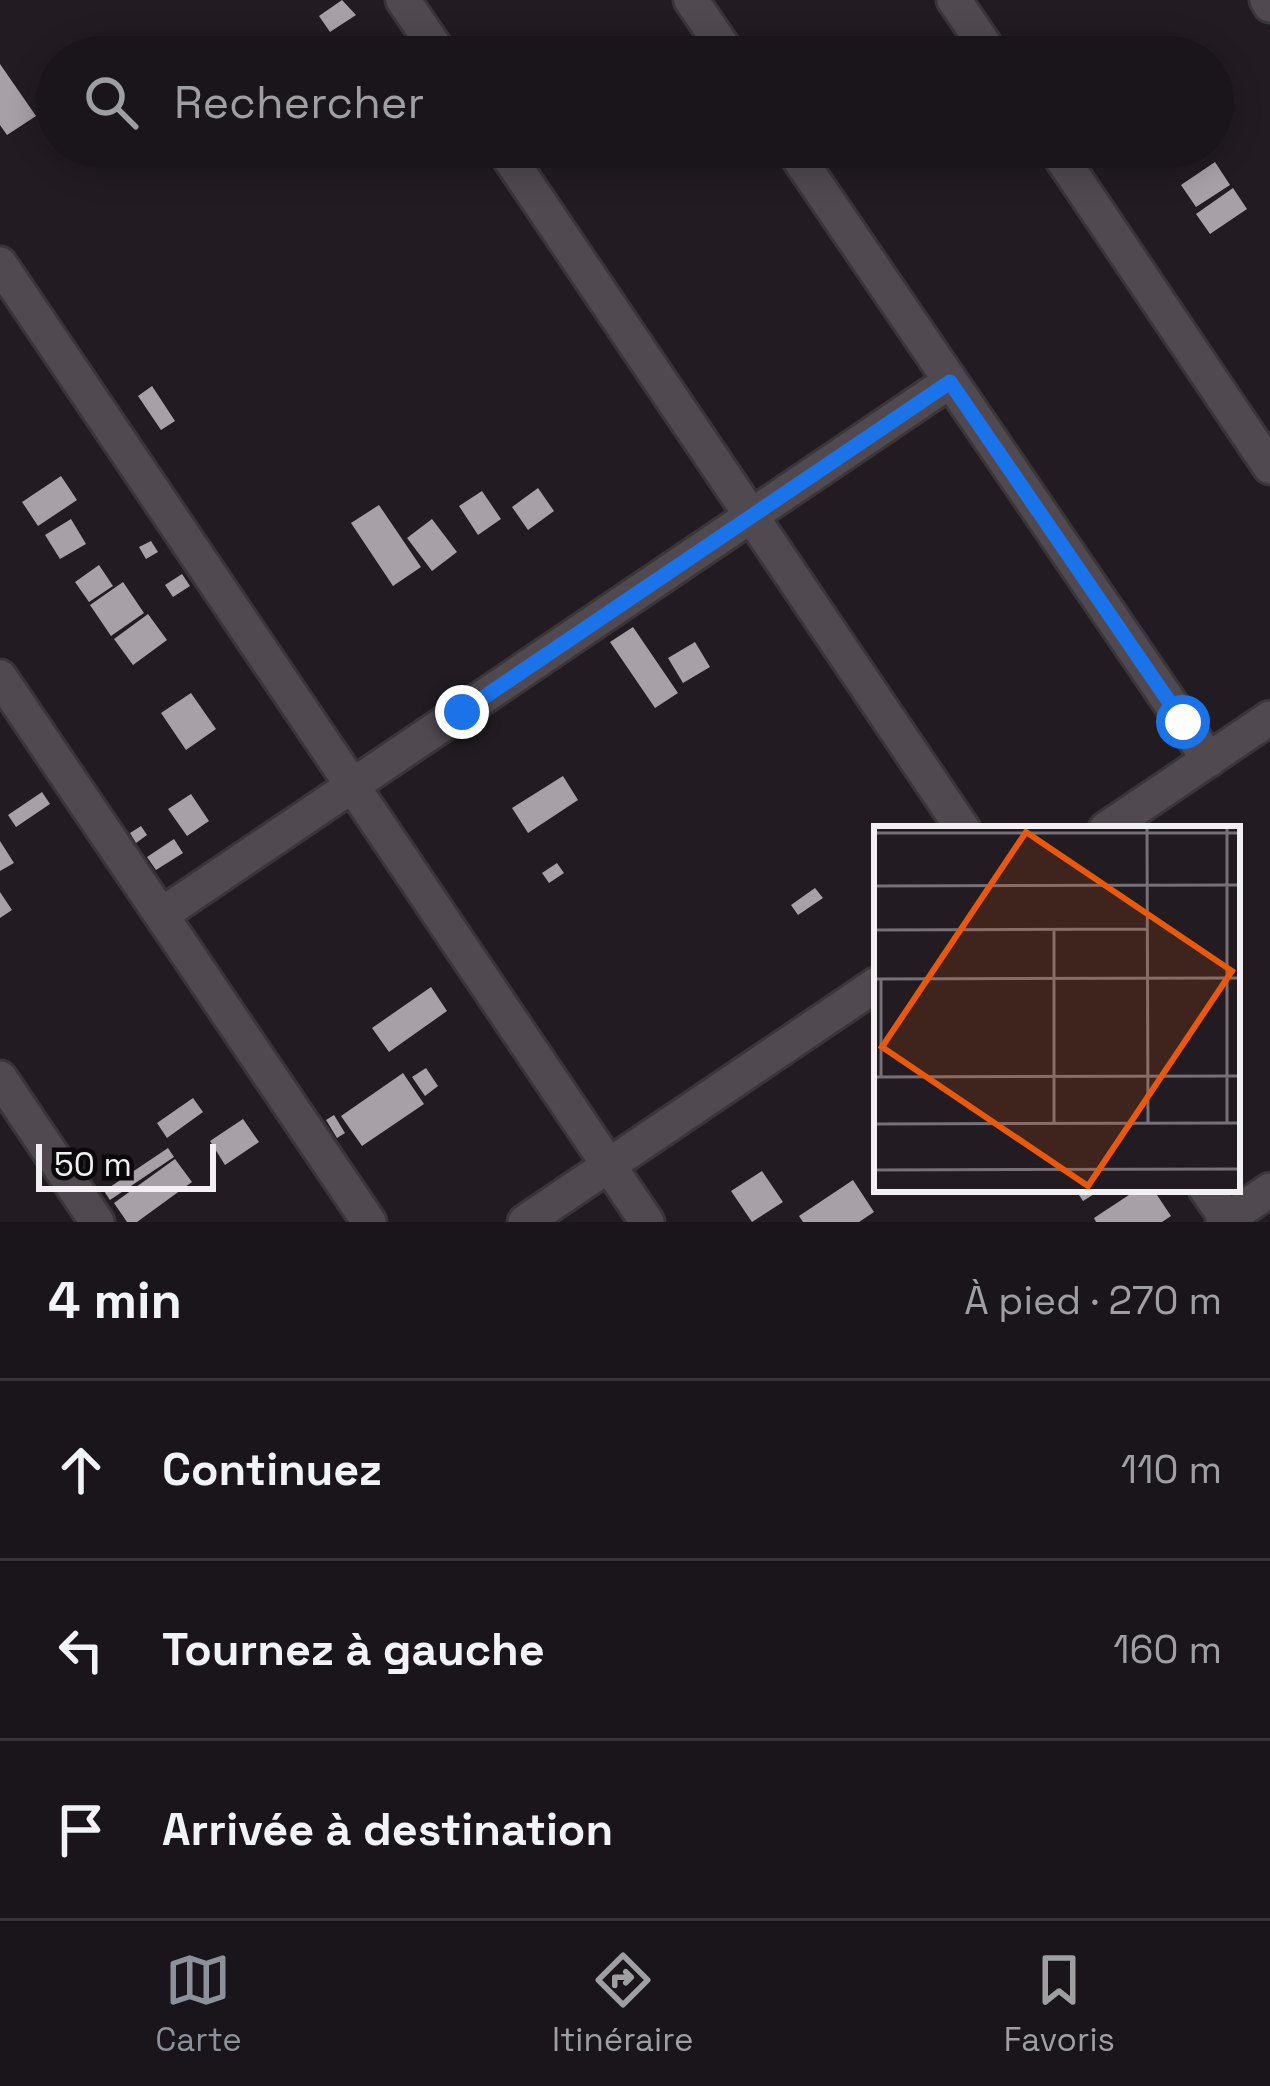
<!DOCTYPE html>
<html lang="fr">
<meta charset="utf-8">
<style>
:root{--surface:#1a151a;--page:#231e23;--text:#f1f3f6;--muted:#9f9fa2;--line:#383439;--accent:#8c9099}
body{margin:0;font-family:"Space Grotesk",sans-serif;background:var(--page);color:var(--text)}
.scale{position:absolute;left:36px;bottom:30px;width:180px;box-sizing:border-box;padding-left:12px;border:6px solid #f3f0f4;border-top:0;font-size:33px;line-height:42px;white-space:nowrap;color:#f3f0f4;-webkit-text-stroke:9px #0a080a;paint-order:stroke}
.stop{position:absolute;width:36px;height:36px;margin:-27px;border:9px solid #1a73e8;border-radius:50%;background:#fff}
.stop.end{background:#1a73e8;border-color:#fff;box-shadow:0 3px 12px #0008}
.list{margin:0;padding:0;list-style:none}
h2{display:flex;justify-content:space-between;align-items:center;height:156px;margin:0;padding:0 48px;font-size:51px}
h2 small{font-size:39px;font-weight:400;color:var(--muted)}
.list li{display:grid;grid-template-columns:78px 1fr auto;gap:36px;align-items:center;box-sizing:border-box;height:180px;padding:0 48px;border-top:3px solid var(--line)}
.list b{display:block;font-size:45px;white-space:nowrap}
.list em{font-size:39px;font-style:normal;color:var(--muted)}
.icon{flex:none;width:66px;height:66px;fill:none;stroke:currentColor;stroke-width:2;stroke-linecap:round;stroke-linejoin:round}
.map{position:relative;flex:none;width:1270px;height:1222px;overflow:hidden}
.search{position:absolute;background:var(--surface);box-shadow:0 6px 30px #0003;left:36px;right:36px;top:36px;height:132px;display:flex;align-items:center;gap:30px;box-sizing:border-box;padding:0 42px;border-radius:66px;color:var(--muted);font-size:45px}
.sheet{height:696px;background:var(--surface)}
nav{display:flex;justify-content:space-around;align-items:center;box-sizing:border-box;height:168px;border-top:3px solid var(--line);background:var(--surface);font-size:33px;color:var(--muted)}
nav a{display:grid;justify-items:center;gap:6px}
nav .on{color:var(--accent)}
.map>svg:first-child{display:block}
.building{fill:#a7a0a7}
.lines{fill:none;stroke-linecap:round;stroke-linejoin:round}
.minor-casing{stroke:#39363a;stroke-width:39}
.minor{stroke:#504a50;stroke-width:33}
.route{stroke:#1a73e8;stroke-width:15}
.inset-road{fill:none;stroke:#767176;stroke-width:3}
.view{fill:#e8590c;fill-opacity:0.15;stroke:#e8590c;stroke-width:6}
.inset-edge{fill:none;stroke:#f3f0f4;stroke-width:6}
</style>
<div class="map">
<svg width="1270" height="1222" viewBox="0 0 1270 1222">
<rect width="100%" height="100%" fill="#221c22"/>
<path class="building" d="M342,0L356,15L330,32L319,16Z
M0,64L36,116L7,135L0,125Z
M1215,162L1230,185L1196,207L1181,185Z
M1233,188L1247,209L1210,234L1196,214Z
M152,386L175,421L161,430L138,396Z
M61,476L77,500L38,526L22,502Z
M538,488L554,511L528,530L512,507Z
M482,491L501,519L478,535L459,506Z
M379,505L421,567L393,586L351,523Z
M71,519L86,544L60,559L45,535Z
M432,519L457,552L432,571L407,538Z
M151,541L158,552L146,559L139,547Z
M99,565L113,586L89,602L75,582Z
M182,574L190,586L173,597L165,585Z
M123,582L144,613L111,636L90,605Z
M148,614L167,640L133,665L114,639Z
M633,627L678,693L655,708L610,642Z
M695,642L710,667L683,683L668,658Z
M191,693L216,729L186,750L161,713Z
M563,776L578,800L528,833L512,808Z
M42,792L50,804L16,827L8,815Z
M191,794L209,821L187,836L168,809Z
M141,826L147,835L136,843L130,833Z
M174,839L183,853L156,870L147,857Z
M0,841L14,863L0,871Z
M557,863L564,873L549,883L542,873Z
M815,888L823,898L798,915L791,905Z
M0,892L12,910L0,918Z
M431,987L447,1011L389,1052L372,1028Z
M426,1068L438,1086L425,1096L412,1077Z
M403,1073L424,1104L362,1146L341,1116Z
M193,1098L203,1112L167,1138L157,1123Z
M334,1115L345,1133L337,1138L326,1120Z
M243,1119L259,1142L225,1165L210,1141Z
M168,1148L174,1157L110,1200L104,1191Z
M175,1159L192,1182L137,1222H127L114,1203Z
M762,1171L783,1202L752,1222L731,1191Z
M853,1180L874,1212L859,1222H803L799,1216Z
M1075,1189H1102L1083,1201Z
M1138,1189H1153L1171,1216L1162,1222H1096L1094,1218Z"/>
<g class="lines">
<defs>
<path id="minor" d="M403,0L442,57
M691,0L730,57
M954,0L993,57
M1267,0L1270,5
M502,147L963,829
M791,147L1209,760
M1054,147L1270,467
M0,264L647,1222
M0,677L369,1222
M1106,829L1270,718
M161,915L949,382
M0,1078L97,1222
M1206,1189L1229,1222
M525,1222L877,984
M1223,1222L1270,1190"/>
</defs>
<use href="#minor" class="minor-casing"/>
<use href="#minor" class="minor"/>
</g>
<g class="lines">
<path class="route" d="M462,712L950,382L1183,722"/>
</g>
<g transform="translate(874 826)">
<rect width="366" height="366" fill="#221c22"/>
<path class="inset-road" d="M273,1L274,297M353,1V297M0,7H366M0,60L366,59M0,104L273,103M180,104V298M0,153L366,152M7,153V251M0,251L366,250M0,298L366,297M0,344L366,343"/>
<path class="view" d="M152,6L358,145L214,360L8,221Z"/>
<rect width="366" height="366" class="inset-edge"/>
</g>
</svg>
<div class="scale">50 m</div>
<div class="stop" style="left:1183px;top:722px"></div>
<div class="stop end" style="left:462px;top:712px"></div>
<div class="search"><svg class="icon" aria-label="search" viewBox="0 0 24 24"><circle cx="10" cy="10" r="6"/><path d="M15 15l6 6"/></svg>Rechercher</div>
</div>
<section class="sheet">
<h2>4 min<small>À pied · 270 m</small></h2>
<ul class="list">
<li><svg class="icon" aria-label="ahead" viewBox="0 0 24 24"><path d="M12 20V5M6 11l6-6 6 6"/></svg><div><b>Continuez</b></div><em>110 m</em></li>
<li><svg class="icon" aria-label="left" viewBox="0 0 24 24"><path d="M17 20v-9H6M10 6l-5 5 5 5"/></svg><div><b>Tournez à gauche</b></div><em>160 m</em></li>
<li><svg class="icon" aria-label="arrive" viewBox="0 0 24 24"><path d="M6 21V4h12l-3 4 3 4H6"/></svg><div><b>Arrivée à destination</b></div></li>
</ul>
</section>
<nav>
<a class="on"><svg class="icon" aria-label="map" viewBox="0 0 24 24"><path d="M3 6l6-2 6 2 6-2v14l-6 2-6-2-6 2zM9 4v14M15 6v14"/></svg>Carte</a>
<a><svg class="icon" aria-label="directions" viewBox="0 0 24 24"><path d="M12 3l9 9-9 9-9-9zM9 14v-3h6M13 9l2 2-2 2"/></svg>Itinéraire</a>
<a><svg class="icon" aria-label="saved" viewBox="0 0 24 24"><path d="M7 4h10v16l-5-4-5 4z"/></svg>Favoris</a>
</nav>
